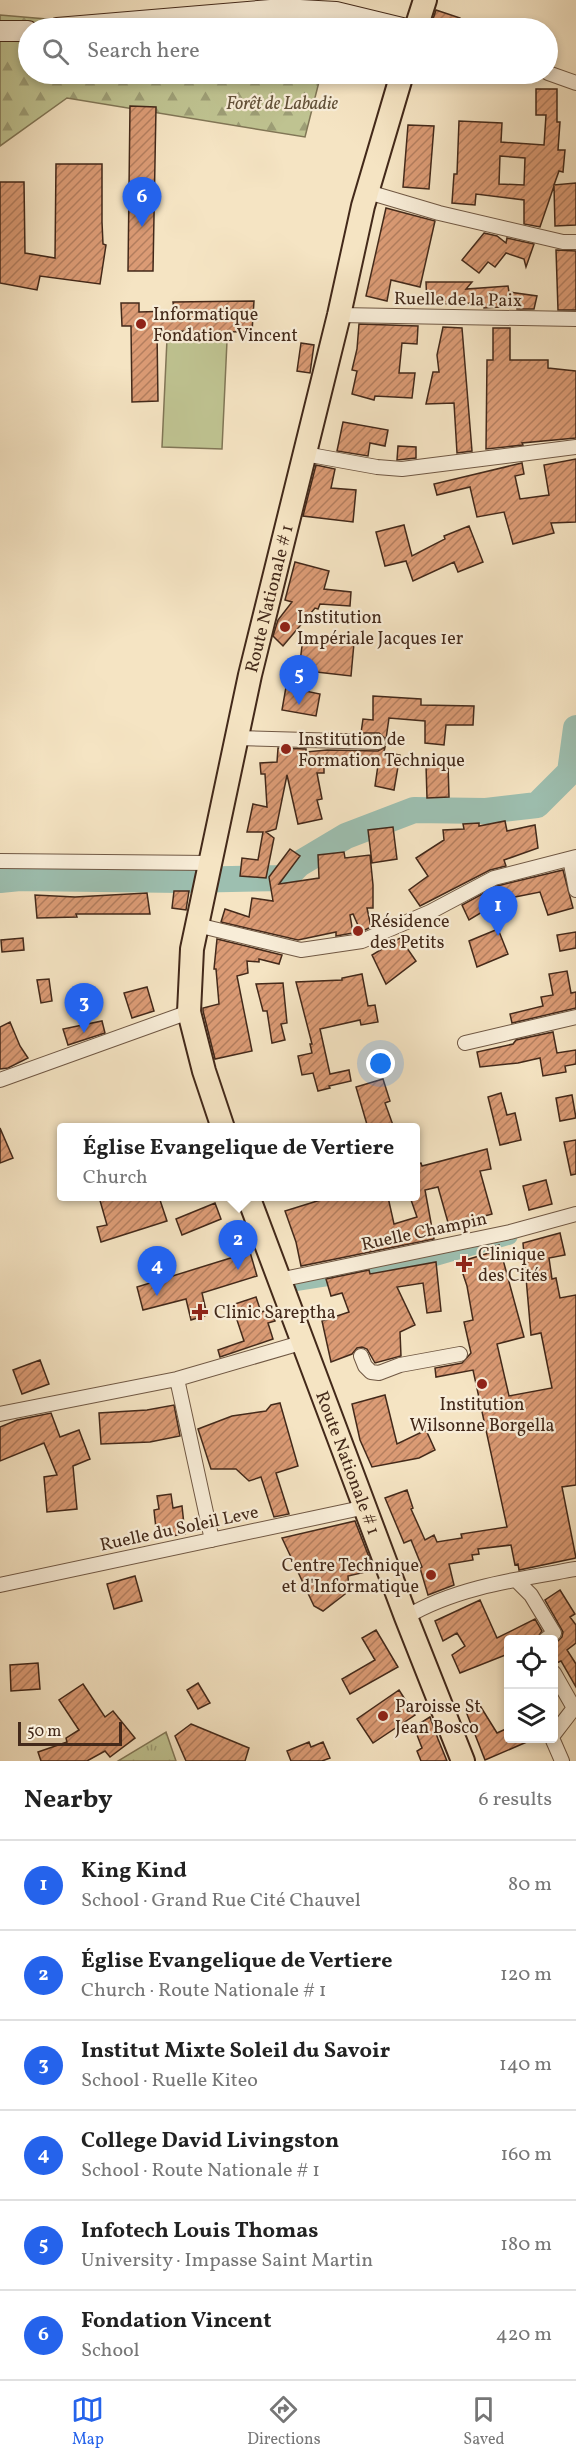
<!DOCTYPE html>
<meta charset="utf-8">
<style>
:root{--surface:#fff;--page:#f6f6f6;--text:#222;--muted:#767676;--line:#e0e0e0;--accent:#2563eb}
body{margin:0;font-family:Vollkorn,serif;background:var(--page);color:var(--text)}
.controls{position:absolute;right:18px;bottom:18px;display:grid;overflow:hidden;border-radius:6px;box-shadow:0 3px 9px #0003}
.controls button{width:54px;height:54px;display:grid;place-items:center;padding:0;border:0;border-bottom:2px solid var(--line);background:var(--surface);color:var(--text);font:30px sans-serif}
.scale{position:absolute;left:18px;bottom:15px;width:104px;box-sizing:border-box;padding-left:6px;border:3px solid #43291a;border-top:0;font-size:16px;line-height:21px;white-space:nowrap;color:#43291a;-webkit-text-stroke:4px #f8edd8;paint-order:stroke}
.you{position:absolute;left:381px;top:1064px;width:21px;height:21px;margin:-15px;border:4px solid #fff;border-radius:50%;background:#1a73e8;box-shadow:0 0 0 9px #1a73e833}
.badge{display:grid;place-items:center;width:39px;height:39px;border-radius:50%;background:var(--accent);color:#fff;font-size:20px;font-weight:700}
.pin{position:absolute;translate:-50% -50px;filter:drop-shadow(0 2px 3px #0008)}
.pin::after{content:'';position:absolute;top:32px;width:21px;height:18px;background:inherit;clip-path:polygon(0 0,100% 0,50% 100%)}
.popup{position:absolute;left:57px;top:1123px;width:363px;height:78px;box-sizing:border-box;display:grid;place-content:center;border-radius:6px;background:var(--surface);filter:drop-shadow(0 2px 4px #0005);font-size:20px;white-space:nowrap;color:var(--muted)}
.popup b{font-size:22px;color:var(--text)}
.popup::after{content:'';position:absolute;left:50%;top:100%;margin-left:-12px;border:12px solid transparent;border-top-color:var(--surface)}
.list{margin:0;padding:0;list-style:none}
h2{display:flex;justify-content:space-between;align-items:center;height:78px;margin:0;padding:0 24px;font-size:26px}
h2 small{font-size:20px;font-weight:400;color:var(--muted)}
.list li{display:grid;grid-template-columns:39px 1fr auto;gap:18px;align-items:center;box-sizing:border-box;height:90px;padding:0 24px;border-top:2px solid var(--line)}
.list b{display:block;font-size:22px;white-space:nowrap}
.list p{margin:0;font-size:20px;white-space:nowrap;color:var(--muted)}
.list em{font-size:20px;font-style:normal;color:var(--muted)}
.icon{flex:none;width:33px;height:33px;fill:none;stroke:currentColor;stroke-width:2;stroke-linecap:round;stroke-linejoin:round}
.map{position:relative;flex:none;width:576px;height:1761px;overflow:hidden}
.search{position:absolute;background:var(--surface);box-shadow:0 3px 9px #0003;left:18px;right:18px;top:18px;height:66px;display:flex;align-items:center;gap:15px;box-sizing:border-box;padding:0 21px;border-radius:33px;color:var(--muted);font-size:22px}
.sheet{height:618px;background:var(--surface)}
nav{display:flex;justify-content:space-around;align-items:center;box-sizing:border-box;height:84px;border-top:2px solid var(--line);background:var(--surface);font-size:16px;color:var(--muted)}
nav a{display:grid;justify-items:center;gap:3px}
nav .on{color:var(--accent)}
.map>svg:first-child{display:block}
.grass{fill:url(#grass-tufts);stroke:#817656;stroke-width:1.5}
.forest{fill:url(#forest-firs);stroke:#817656;stroke-width:1.5}
.park{fill:#bfc391;stroke:#817656;stroke-width:1.5}
.lines{fill:none;stroke-linecap:round;stroke-linejoin:round}
.canal{stroke:#9dbfb0;stroke-width:15}
.river{stroke:#9dbfb0;stroke-width:26}
.building{fill:url(#building-hatch);stroke:#43291a;stroke-width:1.5;fill-rule:evenodd}
.street-casing{stroke:#705844;stroke-width:16}
.secondary-casing{stroke:#43291a;stroke-width:22}
.primary-casing{stroke:#43291a;stroke-width:26}
.street{stroke:#f8edd8;stroke-width:14}
.secondary{stroke:#f8edd8;stroke-width:20}
.primary{stroke:#f5e4c3;stroke-width:22}
.poi-dot{fill:#8f2418;stroke:#f8edd8;stroke-width:2}
.labels{text-anchor:middle;stroke-width:4.5;stroke-linejoin:round;paint-order:stroke}
.park-label{font-size:18px;font-style:italic;fill:#625038;stroke:#f8edd8}
.street-label{font-size:18px;fill:#43291a;stroke:#f8edd8}
.poi-label{font-size:18px;fill:#43291a;stroke:#f8edd8;text-anchor:start}
</style>
<div class="map">
<svg width="576" height="1761" viewBox="0 0 576 1761">
<defs>
<pattern id="grass-tufts" width="24" height="20" patternUnits="userSpaceOnUse" patternTransform="scale(1.5)"><rect width="24" height="20" fill="#bfc391"/><path d="M3 7l-1-3M5 7V3M7 7l1-3M15 17l-1-3M17 17v-4M19 17l1-3" fill="none" stroke="#9d9e76"/></pattern>
<pattern id="forest-firs" width="22" height="20" patternUnits="userSpaceOnUse" patternTransform="scale(1.5)"><rect width="22" height="20" fill="#bfc391"/><path d="M5 1l3.5 6h-7zM16 11l3.5 6h-7z" fill="#9d9e76"/></pattern>
<pattern id="building-hatch" width="6" height="6" patternUnits="userSpaceOnUse" patternTransform="scale(1.5)"><rect width="6" height="6" fill="#db9b75"/><path d="M-1 1l2-2M0 6l6-6M5 7l2-2" fill="none" stroke="#b37e5f"/></pattern>
</defs>
<rect width="100%" height="100%" fill="#f5e4c3"/>
<filter id="stains"><feTurbulence type="fractalNoise" baseFrequency=".00333" numOctaves="4"/><feColorMatrix values="0 0 0 0 .2 0 0 0 0 .09 0 0 0 0 .02 0 0 0 .5 -.17"/></filter>
<radialGradient id="worn" r=".72"><stop offset=".6" stop-color="#630" stop-opacity="0"/><stop offset="1" stop-color="#630" stop-opacity=".3"/></radialGradient>
<path class="grass" d="M166,1732L176,1761H118Z"/>
<path class="forest" d="M0,15L152,28H28V74H321L305,137L67,98L0,146Z"/>
<path class="park" d="M167,339L227,341L222,449L162,447Z"/>
<g class="lines">
<path class="canal" d="M293,1284L413,1265L510,1237"/>
<path class="river" d="M0,880L20,878L182,880L285,878L299,864L346,836L414,810L486,811L537,805L570,772L576,728"/>
</g>
<path class="building" d="M436,10L460,18L458,28H430Z
M536,89H557V122H560L558,150H565L563,172L559,171L554,185L576,183V225L555,226L554,186L540,227L524,224V200L476,194L475,205L452,203L454,174H457L459,121L502,123L501,142L544,145L546,115H536ZM500,156L525,158L524,185L499,184Z
M130,106L156,107L153,271H128Z
M408,125L434,126L429,189L403,187Z
M56,164H102V222L103,244L106,245L100,284L40,276L37,290L0,283V182H24L25,253L55,258Z
M386,208L435,221L420,287L391,280L387,301L366,296Z
M484,233L497,236L506,243L507,238L534,244L526,267L524,259L506,253L495,267L488,262L479,273L462,260Z
M556,250L576,251V310H558Z
M426,282H472L466,289L508,286L509,292L537,296L534,309H517V306L484,308V303L427,304Z
M254,301L252,332L157,331L158,401L132,402L131,326H122L121,303H139V312L174,311L173,302Z
M359,324L418,326L417,344L402,343L399,373H415L412,398L375,396L374,400L352,394L357,371L352,370L357,349Z
M443,327L462,328L472,451L457,453L454,403L426,404L433,372H439L437,355Z
M493,328H510V360H548V368L576,371V438L522,443L523,445L486,449L487,360H493Z
M301,343L314,345L310,373L297,371Z
M343,422L388,430L385,446L370,443L368,456L337,451Z
M398,446L416,447V458L397,460Z
M576,459V522L551,523L554,533L513,544L504,512L477,517L470,487L437,495L434,484L522,463L524,474L515,476L520,499L549,495L544,465Z
M316,465L335,469L331,488L356,490L353,522L303,516Z
M404,525L412,556L445,539L444,536L469,526L483,562L458,572L454,562L413,581L406,561L385,566L376,532Z
M295,562L329,571L324,589L351,592L350,606L320,604L318,609L315,608L283,646L273,636L278,620L292,602L285,600Z
M303,638L354,643L351,676L299,670Z
M286,687L320,694L316,716L282,710Z
M373,696L421,699V705L474,706L473,725H446L444,745L425,743V721L389,718L386,739L379,733H361L363,719L373,720Z
M385,747L384,752L400,755L394,790L375,786L378,765L347,762L324,764V773H317L322,799L317,800L322,819L298,824L287,775L276,829L266,832L274,838L266,878L240,876L242,858L258,860L263,832H247L253,804L267,807L265,774H261L260,763L277,762L278,748L306,749V752L327,750L378,751Z
M448,764L449,797L427,798L426,765Z
M505,821L507,831L535,825L538,848L504,860L506,866L490,870L420,906L409,890L428,876L416,858L444,840L443,830L464,829L463,824L479,823V826Z
M393,827L397,859L372,863L368,830Z
M290,849L300,856L279,884L319,878L318,855L344,852L345,858L370,855L373,885V908H367L371,927L361,932L353,914L350,915L353,933L336,936V932L298,940L221,922L225,909L249,917L252,898L273,901L269,877Z
M563,870L573,908L548,915L540,892L515,897L494,909L492,906L469,920L462,905L497,886Z
M174,891H189L186,910L172,908Z
M147,893L150,914H76L77,917L37,918L35,895L75,897Z
M498,929L508,954L477,967L469,941Z
M576,932V948L560,951L557,935Z
M23,938L24,950L2,952L1,940Z
M400,938L416,961L386,984L372,955Z
M217,939L282,955L279,964L259,959V962L247,961L248,973L237,976L252,1051L215,1059L203,1011V1008L219,1004L216,969H214Z
M567,971L571,993L576,992V1008L512,1023L510,1014L543,1006L541,997L553,995L549,974Z
M362,974L368,1006L375,1005L378,1022L361,1025L360,1020L320,1029L330,1074L349,1070L351,1081L329,1086L330,1088L318,1091L313,1073L302,1075L298,1056L312,1053L310,1044H312L296,982L342,980V978Z
M49,979L52,1001L41,1003L37,980Z
M283,983L287,1023L281,1024L285,1040L272,1043L267,1011H263L256,984Z
M147,987L154,1011L132,1018L124,993Z
M102,1021L105,1033L68,1045L63,1029Z
M10,1022L20,1046L28,1058L8,1068L0,1069V1027Z
M553,1032L557,1053L576,1050V1064L565,1066L566,1072L543,1076L540,1058L518,1063L480,1067L477,1052L513,1044L516,1040Z
M383,1079L390,1101L385,1103L394,1128H368L356,1087Z
M501,1093L507,1115L515,1113L521,1140L500,1145L488,1097Z
M572,1095L576,1118L560,1121L556,1098Z
M0,1128L13,1158L0,1163Z
M576,1140V1174L571,1175L564,1142Z
M487,1149L491,1169L480,1171L492,1214L449,1226L438,1187L425,1190L434,1239L301,1266L296,1242L285,1211L330,1197H388L394,1224L417,1217L410,1197H415V1164L421,1163L422,1166Z
M546,1180L552,1204L529,1210L523,1186Z
M99,1197H159L167,1221L101,1242L97,1227L107,1225Z
M215,1203L221,1219L182,1235L176,1219Z
M560,1233L565,1255L549,1258L552,1279L556,1278L560,1298L576,1295V1485L562,1487L576,1558L519,1570L518,1564L515,1565L511,1545L478,1549L479,1554L472,1555L473,1560L449,1564L454,1585L428,1595L420,1568L422,1567L411,1540L404,1543L385,1498L407,1490L413,1508L411,1509L425,1540L434,1535L437,1542L462,1538L461,1534L507,1527L473,1370L436,1377L435,1368L462,1363L471,1353L464,1322L473,1320L467,1286L459,1262L489,1253L487,1249L499,1245L524,1337L497,1344L509,1396L552,1388L541,1333L531,1335L523,1243Z
M250,1252L257,1276L202,1293L207,1315L191,1320L186,1299L143,1310L137,1287Z
M436,1262L441,1311L427,1313L423,1283L397,1287L415,1325L400,1332L401,1356L375,1363L367,1349L362,1347L357,1348L352,1354L331,1362L322,1321L349,1312L342,1293L331,1296L326,1279L369,1270L370,1274Z
M256,1297L261,1312L271,1309L275,1321L268,1323L273,1339L220,1357L218,1350L244,1341L232,1305Z
M40,1360L49,1384L22,1394L13,1370Z
M385,1395L397,1444L426,1430L435,1450L419,1458L372,1467L360,1440L352,1404Z
M280,1403L298,1466L276,1473L289,1514L274,1517L261,1477L249,1481L236,1469H211L198,1429L232,1416L266,1411L271,1405Z
M174,1405L180,1436L150,1442L101,1444L99,1413L147,1410Z
M51,1413L60,1437L79,1430L90,1459L73,1466L77,1509L47,1512L44,1477L57,1475L44,1443L0,1461V1427L17,1420Z
M171,1494L173,1508L182,1506L185,1534L157,1538L154,1510L159,1509L157,1496Z
M355,1521L374,1570L348,1576L349,1591L323,1611L314,1606L282,1538Z
M135,1576L142,1601L114,1609L107,1584Z
M560,1590L575,1614L570,1617L576,1625V1643L567,1650L576,1664V1687L561,1661L554,1664V1645L562,1637L563,1632L545,1600Z
M480,1600L497,1638L535,1619L542,1631L536,1640H508V1654L460,1673L452,1655L465,1646L457,1633L443,1641L435,1621Z
M376,1630L398,1667L350,1694L342,1679L375,1660L362,1638Z
M38,1663L40,1689L11,1691L10,1665Z
M198,1683L210,1703L198,1709L187,1690Z
M83,1684L105,1717L113,1711L135,1738L110,1757L105,1751L87,1761H41L38,1752L67,1742L66,1738L79,1730L59,1700Z
M399,1690L415,1715L373,1743L357,1719Z
M479,1704L497,1733L508,1728V1738H536L485,1760L465,1709Z
M430,1717L438,1739L447,1761H421L417,1751L422,1748L414,1727Z
M191,1724L249,1748L245,1761H186L175,1736Z
M309,1742L311,1747L323,1742L330,1758L322,1761H291L287,1751Z"/>
<g class="lines">
<defs>
<path id="street" d="M548,73L576,83
M368,192L439,213L563,242H576
M339,315L576,319
M305,454L377,467L402,469L576,447
M237,738L378,742
M570,859L576,890
M0,861L210,863
M197,925L301,950L362,941L430,912L494,878L576,857
M465,1043L576,1017
M0,1080L189,1012
M279,1280L510,1232L576,1214
M361,1356L365,1366L371,1372L379,1373L400,1365L460,1354
M177,1379L212,1540
M0,1414L177,1379L304,1342
M516,1580L531,1595L554,1633L545,1640
M0,1585L366,1507
M406,1617C456,1587 519,1579 576,1569
M554,1673L574,1708L554,1734
M552,1738L562,1761"/>
<path id="secondary" d="M57,28L282,9L336,12L402,28
M0,31H28"/>
<g id="primary">
<path d="M416,28L425,0"/>
<path id="s1" d="M223,1128L204,1071L189,1012L192,949L250,675L339,315L363,206L402,74"/>
<path id="s2" d="M248,1196L406,1617L463,1761"/>
</g>
</defs>
<use href="#street" class="street-casing"/>
<use href="#secondary" class="secondary-casing"/>
<use href="#primary" class="primary-casing"/>
<use href="#street" class="street"/>
<use href="#secondary" class="secondary"/>
<use href="#primary" class="primary"/>
</g>
<g class="poi-dot">
<circle cx="141" cy="324" r="6"/>
<circle cx="285" cy="627" r="6"/>
<circle cx="286" cy="749" r="6"/>
<circle cx="358" cy="931" r="6"/>
<path d="M461 1255h6v6h6v6h-6v6h-6v-6h-6v-6h6z"/>
<path d="M197 1303h6v6h6v6h-6v6h-6v-6h-6v-6h6z"/>
<circle cx="482" cy="1384" r="6"/>
<circle cx="431" cy="1575" r="6"/>
<circle cx="383" cy="1716" r="6"/>
</g>
<g class="labels">
<g class="park-label">
<text x="282" y="109">Forêt de Labadie</text>
</g>
<g class="street-label">
<text transform="translate(458 299) rotate(1)" y="6">Ruelle de la Paix</text>
<text dy="6" stroke="none"><textPath href="#s1" startOffset="543">Route Nationale # 1</textPath></text>
<text transform="translate(424 1231) rotate(-12)" y="6">Ruelle Champin</text>
<text dy="6" stroke="none"><textPath href="#s2" startOffset="285">Route Nationale # 1</textPath></text>
<text transform="translate(179 1528) rotate(-12)" y="6">Ruelle du Soleil Leve</text>
</g>
<g class="poi-label">
<text x="153" y="320">Informatique<tspan x="153" dy="21">Fondation Vincent</tspan></text>
<text x="297" y="623">Institution<tspan x="297" dy="21">Impériale Jacques 1er</tspan></text>
<text x="298" y="745">Institution de<tspan x="298" dy="21">Formation Technique</tspan></text>
<text x="370" y="927">Résidence<tspan x="370" dy="21">des Petits</tspan></text>
<text x="478" y="1260">Clinique<tspan x="478" dy="21">des Cités</tspan></text>
<text x="214" y="1318">Clinic Sareptha</text>
<text x="482" y="1410" text-anchor="middle">Institution<tspan x="482" dy="21">Wilsonne Borgella</tspan></text>
<text x="419" y="1571" text-anchor="end">Centre Technique<tspan x="419" dy="21">et d'Informatique</tspan></text>
<text x="395" y="1712">Paroisse St<tspan x="395" dy="21">Jean Bosco</tspan></text>
</g>
</g>
<rect width="100%" height="100%" filter="url(#stains)"/>
<rect width="100%" height="100%" fill="url(#worn)"/>
</svg>
<div class="controls">
<button><svg class="icon" aria-label="locate" viewBox="0 0 24 24"><circle cx="12" cy="12" r="6"/><path d="M12 2v4M12 18v4M2 12h4M18 12h4"/></svg></button>
<button><svg class="icon" aria-label="layers" viewBox="0 0 24 24"><path d="M12 4l9 5-9 5-9-5zM3 14l9 5 9-5"/></svg></button>
</div>
<div class="scale">50 m</div>
<div class="you"></div>
<div class="pin badge" style="left:498px;top:936px">1</div>
<div class="pin badge" style="left:238px;top:1270px">2</div>
<div class="popup"><b>Église Evangelique de Vertiere</b>Church</div>
<div class="pin badge" style="left:84px;top:1033px">3</div>
<div class="pin badge" style="left:157px;top:1296px">4</div>
<div class="pin badge" style="left:299px;top:705px">5</div>
<div class="pin badge" style="left:142px;top:227px">6</div>
<div class="search"><svg class="icon" aria-label="search" viewBox="0 0 24 24"><circle cx="10" cy="10" r="6"/><path d="M15 15l6 6"/></svg>Search here</div>
</div>
<section class="sheet">
<h2>Nearby<small>6 results</small></h2>
<ul class="list">
<li><span class="badge">1</span><div><b>King Kind</b><p>School · Grand Rue Cité Chauvel</p></div><em>80 m</em></li>
<li><span class="badge">2</span><div><b>Église Evangelique de Vertiere</b><p>Church · Route Nationale # 1</p></div><em>120 m</em></li>
<li><span class="badge">3</span><div><b>Institut Mixte Soleil du Savoir</b><p>School · Ruelle Kiteo</p></div><em>140 m</em></li>
<li><span class="badge">4</span><div><b>College David Livingston</b><p>School · Route Nationale # 1</p></div><em>160 m</em></li>
<li><span class="badge">5</span><div><b>Infotech Louis Thomas</b><p>University · Impasse Saint Martin</p></div><em>180 m</em></li>
<li><span class="badge">6</span><div><b>Fondation Vincent</b><p>School</p></div><em>420 m</em></li>
</ul>
</section>
<nav>
<a class="on"><svg class="icon" aria-label="map" viewBox="0 0 24 24"><path d="M3 6l6-2 6 2 6-2v14l-6 2-6-2-6 2zM9 4v14M15 6v14"/></svg>Map</a>
<a><svg class="icon" aria-label="directions" viewBox="0 0 24 24"><path d="M12 3l9 9-9 9-9-9zM9 14v-3h6M13 9l2 2-2 2"/></svg>Directions</a>
<a><svg class="icon" aria-label="saved" viewBox="0 0 24 24"><path d="M7 4h10v16l-5-4-5 4z"/></svg>Saved</a>
</nav>
